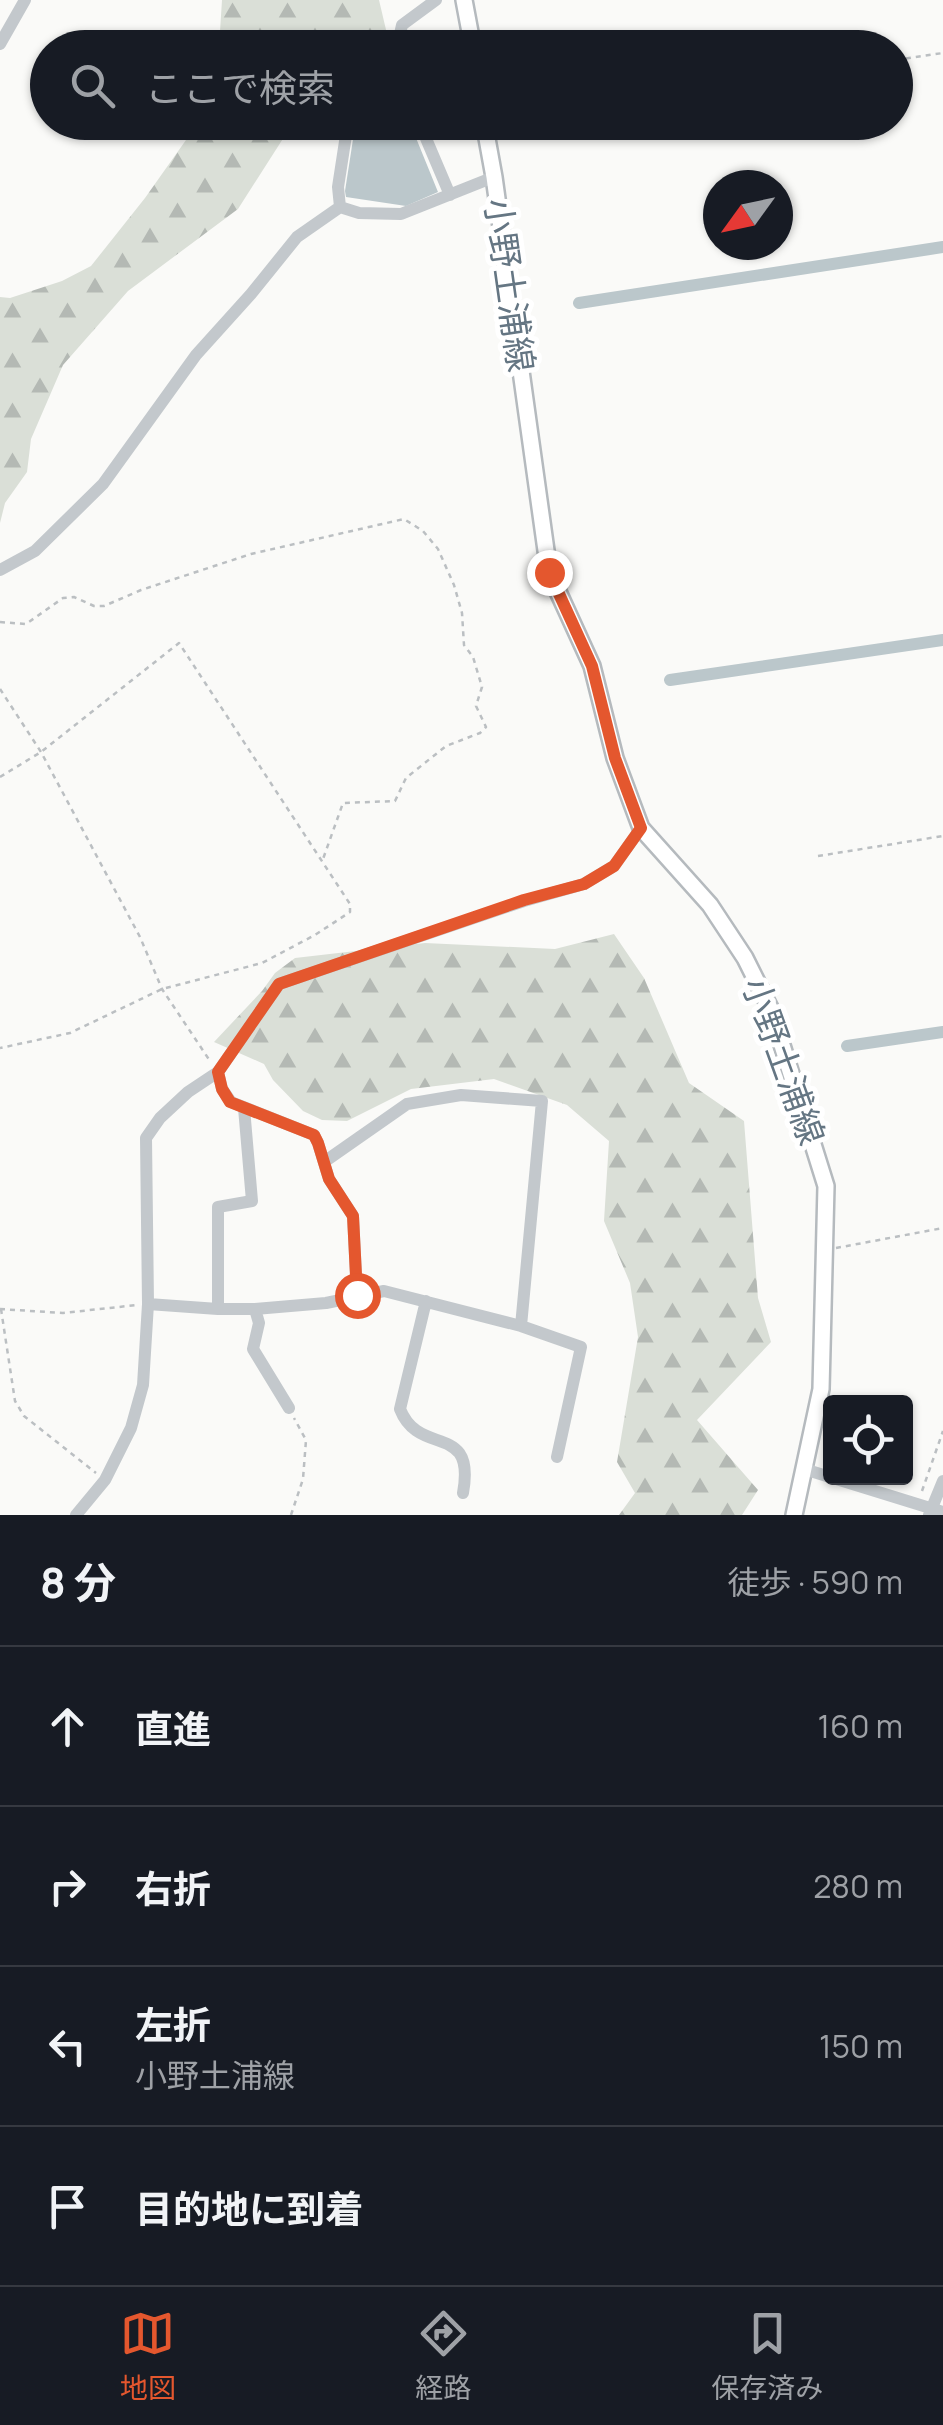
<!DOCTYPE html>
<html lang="ja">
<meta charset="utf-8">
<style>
:root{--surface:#171b24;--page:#20242c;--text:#f1f3f6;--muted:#9ea1a6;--line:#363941;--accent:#e4572e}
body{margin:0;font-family:Manrope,"Noto Sans JP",sans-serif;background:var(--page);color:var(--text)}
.controls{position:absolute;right:30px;bottom:30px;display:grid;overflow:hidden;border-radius:10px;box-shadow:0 2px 8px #0004}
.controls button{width:90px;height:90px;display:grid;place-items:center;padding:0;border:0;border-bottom:2px solid var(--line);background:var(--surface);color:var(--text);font:50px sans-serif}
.compass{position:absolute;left:703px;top:170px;width:90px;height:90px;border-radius:50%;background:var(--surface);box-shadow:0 2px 8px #0004;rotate:237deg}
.stop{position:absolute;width:30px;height:30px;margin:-22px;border:8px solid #e4572e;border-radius:50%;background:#fff}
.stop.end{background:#e4572e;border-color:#fff;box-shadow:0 2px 10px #0008}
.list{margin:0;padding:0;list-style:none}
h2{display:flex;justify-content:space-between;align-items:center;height:130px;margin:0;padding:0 40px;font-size:42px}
h2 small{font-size:32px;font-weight:400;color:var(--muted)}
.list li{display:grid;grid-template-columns:65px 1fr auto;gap:30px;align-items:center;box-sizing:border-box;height:160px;padding:0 40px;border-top:2px solid var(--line)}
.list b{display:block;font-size:38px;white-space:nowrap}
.list p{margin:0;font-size:32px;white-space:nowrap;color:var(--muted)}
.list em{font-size:32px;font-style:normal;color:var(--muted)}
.icon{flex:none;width:55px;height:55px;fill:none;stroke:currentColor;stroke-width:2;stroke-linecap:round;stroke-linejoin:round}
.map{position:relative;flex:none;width:943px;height:1515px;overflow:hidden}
.search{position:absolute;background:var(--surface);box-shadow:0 2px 8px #0004;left:30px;right:30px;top:30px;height:110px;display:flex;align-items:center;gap:25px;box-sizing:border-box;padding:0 35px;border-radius:55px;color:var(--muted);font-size:38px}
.sheet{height:770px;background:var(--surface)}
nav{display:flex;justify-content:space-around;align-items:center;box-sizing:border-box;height:140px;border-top:2px solid var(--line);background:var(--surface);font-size:28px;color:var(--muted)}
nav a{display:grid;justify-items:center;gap:5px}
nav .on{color:var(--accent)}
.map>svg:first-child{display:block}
.forest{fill:url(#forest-firs)}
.water{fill:#bbc7cb}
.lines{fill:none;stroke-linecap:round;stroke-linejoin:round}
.canal{stroke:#bbc7cb;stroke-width:12}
.major-casing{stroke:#b5babe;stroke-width:20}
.path{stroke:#bbbfc2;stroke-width:2.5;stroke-dasharray:5 5;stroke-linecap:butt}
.minor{stroke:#c3c8cc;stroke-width:12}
.major{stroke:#fff;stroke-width:15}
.route{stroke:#e4572e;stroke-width:12}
.labels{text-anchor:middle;stroke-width:10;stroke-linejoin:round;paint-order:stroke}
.street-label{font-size:35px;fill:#657683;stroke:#fff}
</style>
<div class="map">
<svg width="943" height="1515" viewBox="0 0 943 1515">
<defs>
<pattern id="forest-firs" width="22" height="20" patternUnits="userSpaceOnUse" patternTransform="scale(2.5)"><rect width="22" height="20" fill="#dadfd7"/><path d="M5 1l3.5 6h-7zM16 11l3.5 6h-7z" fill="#b4b9b4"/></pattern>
</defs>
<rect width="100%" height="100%" fill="#fafaf8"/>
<path class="forest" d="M222,0H379L387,34L355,47H219Z
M198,123H293L238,209L128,291L63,365L31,439L27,472L5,503L0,523V297L10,298L62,281L91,266L145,198Z
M614,934L644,978L689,1083L744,1121L758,1298L771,1342L697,1420L758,1490L742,1515H619L635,1493L617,1462L638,1337L630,1283L604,1221L609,1141L567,1105L494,1079L411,1089L347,1121L322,1120L303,1111L273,1080L264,1064L214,1042L262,991L275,973L295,958L425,943L555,949Z"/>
<path class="water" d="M382,122L388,124L399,137L414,133L438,192L406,206L346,197L345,191L354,133L359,123Z"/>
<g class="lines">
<path class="canal" d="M579,303L943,247
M670,680L943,640
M847,1046L943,1032"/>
<defs>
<path id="major" d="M464,0L473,48
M484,122L494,177L549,572L592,666L615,758L641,828L710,905L745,958L771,1010L826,1186L821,1389L794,1515"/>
</defs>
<use href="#major" class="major-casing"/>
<path class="path" d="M896,60L943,53
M0,622L26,624L63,598L74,597L94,606H104L141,590L251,554L404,519L423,531L438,549L454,585L462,613L464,645L473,657L482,687L476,706L486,727L480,733L446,746L406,778L395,801L343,803L323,859
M0,689L41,752L140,937L162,989L210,1061
M0,777L41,752L179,643L350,904V912L315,935L262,963L162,989L70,1033L0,1048
M818,856L943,836
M836,1248L943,1228
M0,1309L63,1313L137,1305
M1,1309L15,1401L24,1416L96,1473
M922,1491L943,1431
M291,1515L303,1479L306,1440L294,1418"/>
<path class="minor" d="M0,44L25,0
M397,48L402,25L436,0
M419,122L450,195
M340,207L338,187L348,122
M0,570L35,551L103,484L196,355L251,294L297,237L340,207L359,213L401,214L494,177
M218,1072L222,1089L231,1102L314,1135L318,1143L329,1179L353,1216L357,1295
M324,1162L407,1104L461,1095L542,1101L521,1326
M426,1301L400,1409C419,1458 476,1421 463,1493
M148,1304L218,1309H255L259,1323L253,1349L289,1408
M218,1309V1207L252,1201L244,1108
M255,1309L326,1303L384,1291L521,1326L581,1347L557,1457
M804,1469L943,1512
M76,1515L105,1480L131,1428L143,1385L148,1304L146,1138L160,1118L188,1092L218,1072L279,984L524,901L584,884L614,866L641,828
M929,1515L943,1481"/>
<use href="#major" class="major"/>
</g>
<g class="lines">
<path class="route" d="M357,1295L353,1216L329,1179L318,1143L314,1135L230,1102L222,1089L218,1072L279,984L524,900L584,884L614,866L641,828L615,758L592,666L549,572"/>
</g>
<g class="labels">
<g class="street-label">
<text transform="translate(509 285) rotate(82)" y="12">小野土浦線</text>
<text transform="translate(783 1061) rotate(70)" y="12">小野土浦線</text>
</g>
</g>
</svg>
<div class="controls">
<button><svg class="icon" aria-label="locate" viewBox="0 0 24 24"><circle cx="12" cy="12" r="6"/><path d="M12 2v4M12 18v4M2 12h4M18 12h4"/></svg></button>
</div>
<svg class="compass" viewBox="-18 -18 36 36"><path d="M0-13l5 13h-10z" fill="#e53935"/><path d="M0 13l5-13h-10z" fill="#9ea1a6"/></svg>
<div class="stop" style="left:357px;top:1295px"></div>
<div class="stop end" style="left:549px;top:572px"></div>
<div class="search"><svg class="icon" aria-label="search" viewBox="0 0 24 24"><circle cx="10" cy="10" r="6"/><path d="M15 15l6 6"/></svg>ここで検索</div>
</div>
<section class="sheet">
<h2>8 分<small>徒歩 · 590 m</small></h2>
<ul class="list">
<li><svg class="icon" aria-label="ahead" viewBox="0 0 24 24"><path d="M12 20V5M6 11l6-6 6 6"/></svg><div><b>直進</b></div><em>160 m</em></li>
<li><svg class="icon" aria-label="right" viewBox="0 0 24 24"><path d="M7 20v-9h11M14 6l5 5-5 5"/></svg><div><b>右折</b></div><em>280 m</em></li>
<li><svg class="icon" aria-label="left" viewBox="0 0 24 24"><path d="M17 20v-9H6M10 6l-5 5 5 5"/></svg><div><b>左折</b><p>小野土浦線</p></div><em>150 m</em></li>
<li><svg class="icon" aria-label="arrive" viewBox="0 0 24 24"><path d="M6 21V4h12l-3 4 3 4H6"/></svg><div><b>目的地に到着</b></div></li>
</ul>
</section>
<nav>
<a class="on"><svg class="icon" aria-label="map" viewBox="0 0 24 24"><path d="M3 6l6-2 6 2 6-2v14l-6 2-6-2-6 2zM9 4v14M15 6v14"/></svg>地図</a>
<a><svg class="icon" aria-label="directions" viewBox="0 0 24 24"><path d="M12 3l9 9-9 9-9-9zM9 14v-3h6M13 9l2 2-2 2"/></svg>経路</a>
<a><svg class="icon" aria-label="saved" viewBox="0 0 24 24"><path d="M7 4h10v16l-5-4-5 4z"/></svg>保存済み</a>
</nav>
